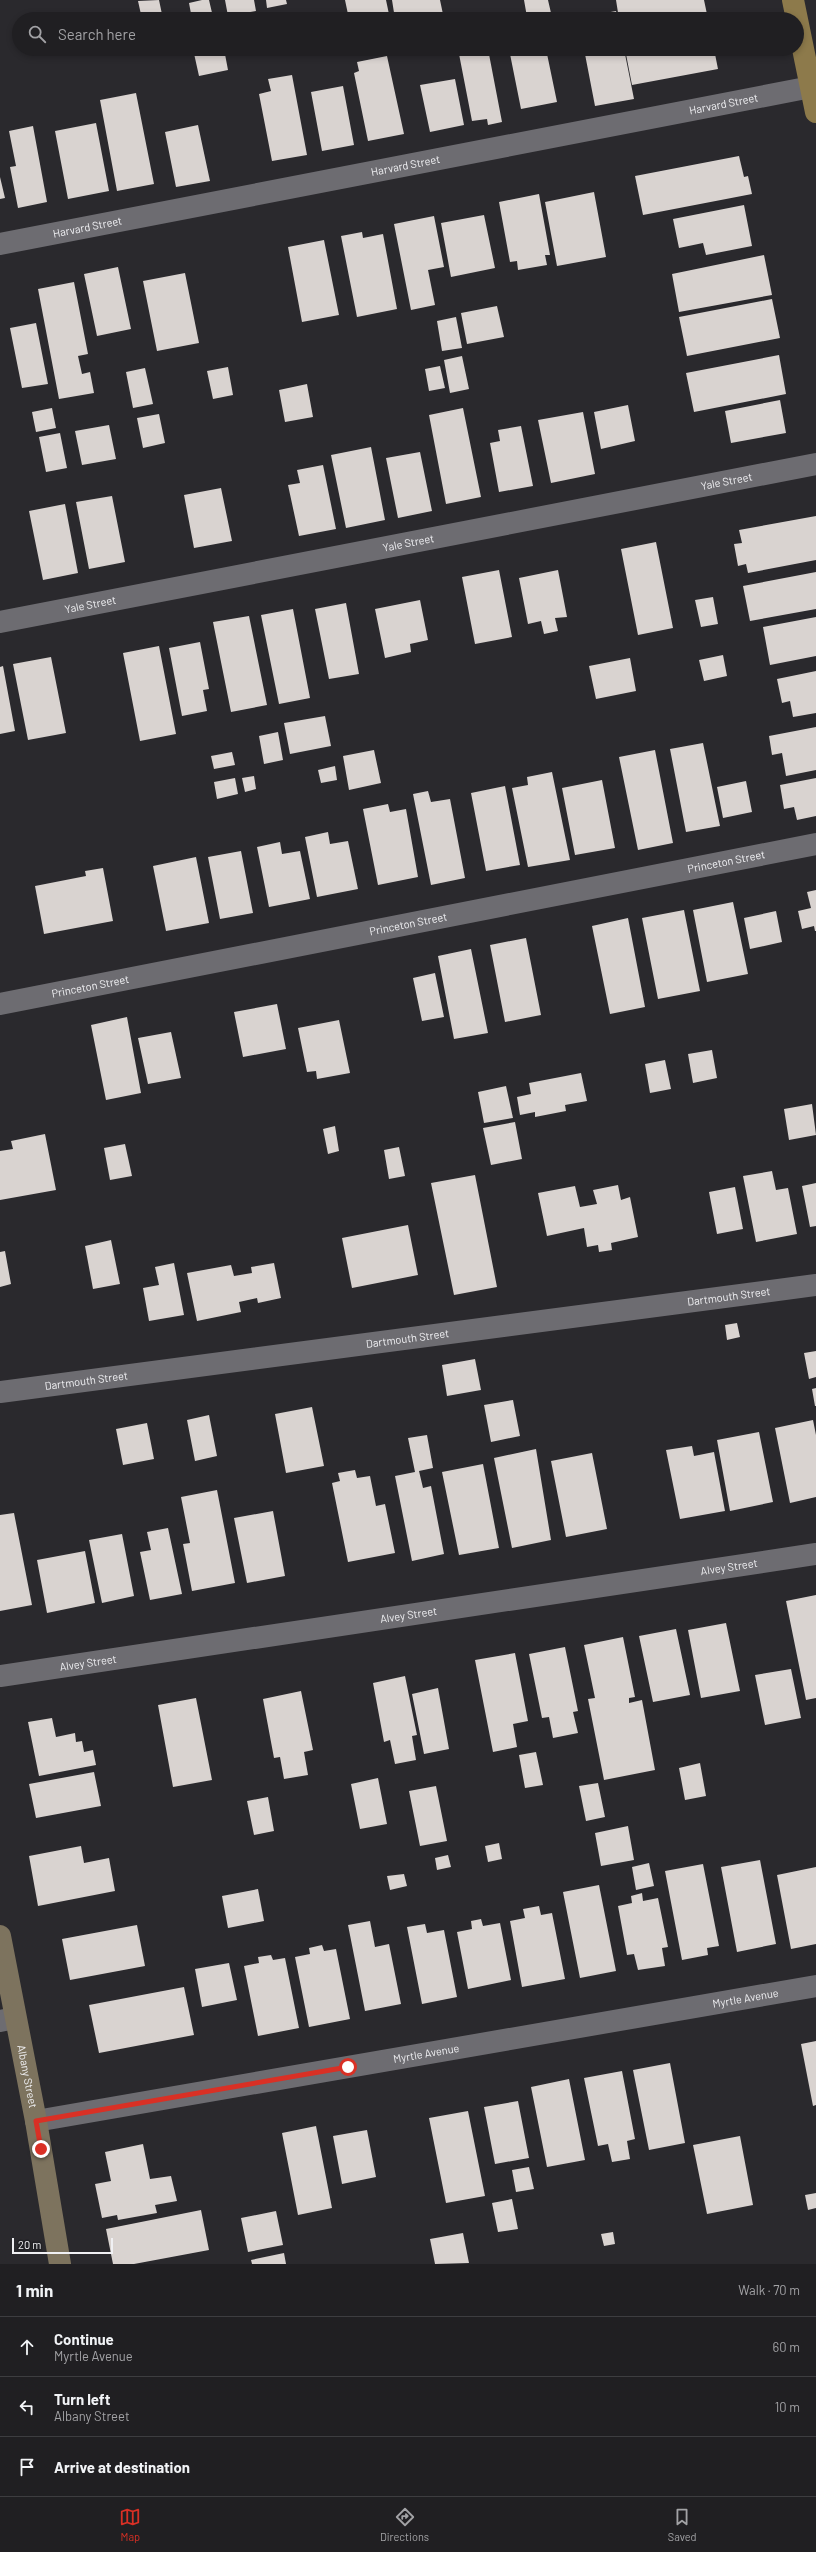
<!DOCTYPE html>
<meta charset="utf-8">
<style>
:root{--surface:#201f22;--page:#28272a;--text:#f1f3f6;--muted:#a2a2a5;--line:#3d3d40;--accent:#d93025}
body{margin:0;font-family:Barlow,sans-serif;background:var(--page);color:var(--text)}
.scale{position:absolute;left:12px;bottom:10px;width:101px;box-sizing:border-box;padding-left:4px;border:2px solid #f0f0f3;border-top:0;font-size:11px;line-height:14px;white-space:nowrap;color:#f0f0f3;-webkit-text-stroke:3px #202024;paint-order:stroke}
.stop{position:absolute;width:12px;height:12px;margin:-9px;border:3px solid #d93025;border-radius:50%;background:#fff}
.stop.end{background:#d93025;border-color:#fff;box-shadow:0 1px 4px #0008}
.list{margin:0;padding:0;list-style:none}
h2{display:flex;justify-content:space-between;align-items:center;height:52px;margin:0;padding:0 16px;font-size:17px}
h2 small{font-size:13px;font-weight:400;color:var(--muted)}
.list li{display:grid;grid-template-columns:26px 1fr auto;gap:12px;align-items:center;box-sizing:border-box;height:60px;padding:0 16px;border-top:1px solid var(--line)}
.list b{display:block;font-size:15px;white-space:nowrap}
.list p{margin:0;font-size:13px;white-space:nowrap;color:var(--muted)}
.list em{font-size:13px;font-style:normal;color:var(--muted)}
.icon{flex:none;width:22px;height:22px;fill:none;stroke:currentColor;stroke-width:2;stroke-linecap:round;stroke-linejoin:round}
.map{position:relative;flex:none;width:816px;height:2264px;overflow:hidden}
.search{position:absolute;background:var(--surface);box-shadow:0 2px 6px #0003;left:12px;right:12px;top:12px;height:44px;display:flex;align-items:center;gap:10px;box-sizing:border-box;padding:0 14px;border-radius:22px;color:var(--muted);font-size:15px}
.sheet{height:232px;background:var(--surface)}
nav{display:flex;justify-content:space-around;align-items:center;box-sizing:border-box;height:56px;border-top:1px solid var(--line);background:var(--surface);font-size:11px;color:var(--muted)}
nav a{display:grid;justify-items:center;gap:2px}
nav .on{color:var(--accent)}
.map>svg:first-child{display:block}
.building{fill:#d9d3d0}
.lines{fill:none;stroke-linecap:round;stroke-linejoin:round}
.street{stroke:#6d6c71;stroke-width:22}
.secondary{stroke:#7d735e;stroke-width:22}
.primary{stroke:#8d7a4b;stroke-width:22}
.route{stroke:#d93025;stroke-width:5}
.labels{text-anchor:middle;stroke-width:4;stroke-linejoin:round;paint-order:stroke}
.street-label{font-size:11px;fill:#f0f0f3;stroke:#202024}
</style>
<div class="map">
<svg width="816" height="2264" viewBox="0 0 816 2264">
<rect width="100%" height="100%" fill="#2a292d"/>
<path class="building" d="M159,0L163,19H142L138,1Z
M202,0H209L213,17L192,19L189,3Z
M225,0H254L256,11L228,16Z
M266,0H286L287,4L267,8Z
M345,0H386L390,19H349Z
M392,0H440L444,19H395Z
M524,0H548L551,13L527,17Z
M616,0H704L708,19H619Z
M616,11L618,19H578V18Z
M193,49H224L228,70L199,76Z
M488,49L502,122L488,125L487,119L472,121L459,54Z
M509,49H546L557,102L521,109Z
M584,49H624L634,99L595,106Z
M625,49H714L718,69L632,85Z
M387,56L404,134L368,141L354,73L359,71L357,62Z
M292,75L307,155L272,161L259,94L271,91L268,79Z
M455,79L464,125L430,132L420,85Z
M343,86L354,145L322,151L311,92Z
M136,93L154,184L117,191L100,100Z
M96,123L109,191L68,199L55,131Z
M198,125L210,181L176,187L165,132Z
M33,126L47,202L18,208L10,167L16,166L9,131Z
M739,156L744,177L748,176L752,194L643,215L635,176Z
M0,177L5,198L0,199Z
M594,192L606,257L557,266L545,202Z
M539,194L550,255H545L547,265L518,270L517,261L510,262L499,202Z
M744,205L752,246L706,255L703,243L679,248L673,219Z
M484,215L495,268L451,277L441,223Z
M434,216L444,267L428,270L435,305L411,310L394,224Z
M362,232L363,238L383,234L397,309L357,317L341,236Z
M324,240L339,315L302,322L288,247Z
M764,255L772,295L679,312L672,274Z
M118,267L131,329L97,336L84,274Z
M185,273L199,343L157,351L143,281Z
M74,282L88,354L78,356L82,374L90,372L94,393L59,399L38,289Z
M772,299L780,338L687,356L679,317Z
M497,306L504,337L467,344L461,313Z
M456,317L462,348L442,351L437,321Z
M36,323L48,384L22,388L10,328Z
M779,355L786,394L694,412L686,373Z
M462,356L469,389L450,393L444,360Z
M440,366L445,388L429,391L425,369Z
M228,367L233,395L213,399L207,371Z
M145,368L153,404L133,408L126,372Z
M307,384L313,417L285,422L279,390Z
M780,400L786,433L731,443L725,411Z
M628,405L635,441L601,449L594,412Z
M52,408L56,428L36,432L32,412Z
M463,408L481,497L446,504L429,415Z
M583,412L595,474L551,483L538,420Z
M159,414L165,443L143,448L137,418Z
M109,425L116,459L82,465L75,431Z
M521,426L533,486L499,492L490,443L500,441L498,430Z
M60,433L67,468L46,472L39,437Z
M371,447L385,520L346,528L331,455Z
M420,452L432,511L398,518L386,458Z
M323,465L336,529L299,536L288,485L300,483L297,470Z
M221,488L232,541L194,548L184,495Z
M112,496L125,562L89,569L76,502Z
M65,504L78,573L43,580L29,511Z
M816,516V560L748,573L746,564L738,566L734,544L742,543L739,530Z
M656,542L673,628L638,635L621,549Z
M499,570L512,637L475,644L462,577Z
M558,570L567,617L555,618L558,631L544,634L541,621L528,624L519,578Z
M816,572V609L750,621L743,586Z
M713,597L718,624L701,627L695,600Z
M420,600L428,640L410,644L411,652L385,658L375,609Z
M346,603L359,674L329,679L315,609Z
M293,609L310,698L279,704L261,615Z
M249,616L267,705L231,712L213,622Z
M816,617V656L770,665L763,627Z
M200,642L209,689L203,690L207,711L182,716L169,648Z
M159,646L176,734L140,741L123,653Z
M723,655L727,676L704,681L699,660Z
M51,657L66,733L28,740L13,664Z
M630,658L636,691L596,699L589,666Z
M3,666L15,731L0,734V667Z
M816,671V713L793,717L790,701L782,703L777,679Z
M325,716L331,746L290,754L284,723Z
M816,727V770L786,776L782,753L772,755L769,736Z
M278,732L283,760L264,764L259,736Z
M703,743L720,826L686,832L670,749Z
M374,750L381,783L349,790L343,756Z
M655,750L673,843L638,850L619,757Z
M232,752L235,765L214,769L211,756Z
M335,766L337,780L321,783L318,770Z
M552,772L570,860L528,867L512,788L528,785L527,777Z
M254,776L256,789L245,792L242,778Z
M235,778L238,794L217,799L214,782Z
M816,778V816L797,820L794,807L784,809L780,785Z
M602,780L615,848L575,855L562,788Z
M746,781L752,812L723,818L717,787Z
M505,786L520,865L486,871L471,793Z
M428,791L431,802L450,799L465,878L431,885L413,794Z
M388,804L390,812L406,809L418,877L378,885L363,809Z
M328,832L330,844L348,841L358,889L317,897L305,837Z
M280,842L282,854L300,851L310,899L269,907L257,847Z
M241,851L253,913L220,919L208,857Z
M196,857L209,923L166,931L153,866Z
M103,868L113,921L44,934L35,886L86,876L85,871Z
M816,890V931H815L814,926L802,929L798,911L811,908L807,892Z
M733,902L748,974L707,982L693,910Z
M684,910L700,991L658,999L642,918Z
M776,911L782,942L750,949L744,918Z
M628,918L645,1007L610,1014L592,926Z
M526,938L541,1015L505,1022L490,945Z
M471,949L488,1033L454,1039L438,956Z
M435,973L444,1017L422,1021L413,978Z
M277,1004L286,1049L243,1057L234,1012Z
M127,1017L141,1093L106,1100L91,1025Z
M339,1020L350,1073L317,1079L316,1071L307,1072L298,1028Z
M171,1032L181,1078L148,1084L138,1038Z
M712,1050L717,1078L693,1083L688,1054Z
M665,1060L671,1089L650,1093L645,1064Z
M581,1073L587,1101L565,1105L566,1111L535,1117V1112L520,1115L517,1097L531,1094L529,1083Z
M506,1086L513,1118L484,1123L478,1092Z
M812,1104L816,1135L789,1140L784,1109Z
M515,1122L522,1159L491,1165L483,1128Z
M335,1126L339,1151L328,1154L323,1129Z
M45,1134L56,1190L0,1200V1151L13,1149L11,1141Z
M125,1144L132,1176L110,1180L104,1148Z
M399,1147L405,1176L389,1179L384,1150Z
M772,1171L776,1190L788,1188L797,1234L756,1242L743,1176Z
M475,1175L497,1287L454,1295L431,1183Z
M816,1183V1226L810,1227L802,1186Z
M618,1185L621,1200L630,1197L638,1237L611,1243L612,1250L599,1252L598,1245L587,1247L584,1228L547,1236L538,1193L575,1186L580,1207L597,1204L593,1190Z
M735,1187L743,1229L717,1234L709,1192Z
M408,1225L418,1275L352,1288L342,1238Z
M111,1240L120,1284L93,1289L85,1246Z
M5,1251L11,1284L0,1287V1252Z
M174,1263L184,1315L149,1321L143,1288L159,1285L155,1267Z
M274,1263L281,1298L258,1303L257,1298L239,1302L241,1312L197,1321L187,1273L231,1265L234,1276L252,1273L251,1267Z
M737,1323L740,1337L727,1340L725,1325Z
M816,1351V1377L809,1379L804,1353Z
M475,1359L481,1390L447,1396L442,1365Z
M816,1388V1406H815L812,1389Z
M513,1400L520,1436L491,1442L484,1405Z
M312,1407L324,1466L286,1473L275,1414Z
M209,1415L217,1456L195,1461L187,1420Z
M813,1420L816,1435V1497L790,1503L775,1428Z
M147,1423L154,1459L123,1465L116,1429Z
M759,1432L773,1502L730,1511L717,1440Z
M427,1435L433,1468L419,1471L423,1488L431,1486L444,1554L412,1561L395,1476L415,1472L408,1438Z
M692,1446L694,1456L714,1452L725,1511L680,1519L666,1450Z
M536,1449L551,1540L512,1548L494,1458Z
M592,1453L607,1529L566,1537L551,1461Z
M483,1464L499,1548L459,1555L442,1472Z
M355,1470L357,1478L370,1476L376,1506L385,1504L395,1553L348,1562L332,1483L340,1481L338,1473Z
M217,1490L235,1583L192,1591L183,1544L190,1543L181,1497Z
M273,1511L285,1576L247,1583L234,1518Z
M14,1513L32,1605L0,1611V1515Z
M168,1528L182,1594L150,1600L140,1552L151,1550L147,1532Z
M122,1534L134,1596L102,1603L89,1540Z
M85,1551L95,1603L47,1613L37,1560Z
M816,1595V1698L806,1700L786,1601Z
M726,1623L740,1691L701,1698L688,1630Z
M676,1629L690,1695L653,1702L639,1636Z
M623,1637L635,1697L629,1698V1703L642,1700L655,1770L604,1780L588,1699L595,1698L584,1645Z
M565,1647L578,1711L573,1712L578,1733L553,1738L549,1717L542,1718L529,1654Z
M515,1653L528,1721L513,1724L517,1747L493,1752L475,1660Z
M791,1669L801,1718L765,1725L755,1675Z
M405,1676L417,1735L412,1736L416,1760L395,1764L390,1740L384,1742L373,1683Z
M438,1688L449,1749L424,1754L412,1694Z
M301,1691L313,1750L304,1752L308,1775L284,1779L280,1757L274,1758L263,1699Z
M196,1698L212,1780L173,1787L158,1705Z
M52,1718L56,1737L75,1733L76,1742L82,1741L84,1752L93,1750L96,1765L39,1776L28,1722Z
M536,1752L543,1785L525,1788L519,1755Z
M700,1763L706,1796L685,1800L679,1768Z
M94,1772L101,1806L36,1818L29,1784Z
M378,1778L387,1824L360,1829L351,1784Z
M598,1783L605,1817L586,1821L579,1786Z
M436,1786L447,1841L420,1846L409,1791Z
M268,1797L274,1831L254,1835L247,1801Z
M628,1826L634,1860L601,1866L595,1833Z
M499,1843L502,1859L488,1862L485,1846Z
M81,1846L84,1863L109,1858L115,1891L38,1906L29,1856Z
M448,1855L451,1867L437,1870L435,1858Z
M760,1860L776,1944L737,1952L721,1867Z
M649,1863L654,1886L636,1890L632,1867Z
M703,1864L719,1946L707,1948L708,1955L682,1960L665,1871Z
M816,1867V1944L791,1949L777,1875Z
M404,1874L407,1886L390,1890L387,1876Z
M599,1885L616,1971L580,1978L563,1892Z
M258,1889L264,1921L228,1928L222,1896Z
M642,1893L643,1901L658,1898L668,1947L662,1948L665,1966L638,1970L634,1954L627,1955L618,1906L632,1903L631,1896Z
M539,1906L541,1915L552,1913L565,1979L522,1987L510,1921L525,1918L523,1909Z
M481,1919L483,1926L500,1923L511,1980L468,1989L457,1932L472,1929L471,1921Z
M370,1921L375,1947L389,1944L401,2004L365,2011L348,1925Z
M425,1924L427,1933L444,1930L457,1997L422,2004L407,1927Z
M137,1925L145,1966L70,1980L62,1939Z
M322,1945L324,1951L336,1949L350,2019L309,2027L295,1957L310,1954L309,1948Z
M271,1955L273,1960L285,1958L299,2028L258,2036L244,1966L259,1963L258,1957Z
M229,1963L237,2000L202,2007L195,1969Z
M184,1987L194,2035L99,2053L89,2005Z
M816,2041V2105L813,2106L801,2044Z
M670,2063L685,2143L649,2150L633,2070Z
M622,2071L635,2139L627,2141L630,2159L612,2162L608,2144L598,2146L584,2078Z
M569,2079L585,2160L547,2167L531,2087Z
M518,2101L529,2158L495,2164L484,2107Z
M468,2111L485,2196L446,2203L429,2118Z
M316,2126L332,2208L298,2215L282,2133Z
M367,2130L376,2177L342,2184L333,2136Z
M740,2136L753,2205L707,2214L693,2145Z
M143,2144L150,2179L171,2176L177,2201L155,2205L157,2213L118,2220L117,2215L102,2218L95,2184L111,2181L105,2152Z
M529,2167L534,2189L516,2192L512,2170Z
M816,2193V2208L808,2210L805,2195Z
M512,2199L518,2229L498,2232L492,2203Z
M201,2210L209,2250L134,2264H113L106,2229Z
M276,2211L283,2245L248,2252L241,2218Z
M613,2232L615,2244L604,2246L601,2234Z
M463,2233L469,2263L435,2264L430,2239Z
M284,2253L286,2264H252L251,2260Z"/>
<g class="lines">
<g class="street">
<path id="s1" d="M0,244L811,87"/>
<path id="s2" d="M0,622L816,464"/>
<path id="s3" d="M0,1004L816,844"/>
<path id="s4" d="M0,1392L816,1285"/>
<path id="s5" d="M0,1676L816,1554"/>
<path d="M0,2021L15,2018"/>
<path id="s6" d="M36,2121L816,1986"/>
</g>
<path class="secondary" id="s7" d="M0,1936L36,2121L60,2264"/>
<path class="primary" d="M793,0L816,112"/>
</g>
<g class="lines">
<path class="route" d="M41,2149L36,2121L348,2067"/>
</g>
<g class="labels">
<g class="street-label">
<text dy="4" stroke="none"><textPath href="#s1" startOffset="737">Harvard Street</textPath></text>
<text dy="4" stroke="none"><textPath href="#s1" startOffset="413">Harvard Street</textPath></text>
<text dy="4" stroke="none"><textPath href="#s1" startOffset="89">Harvard Street</textPath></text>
<text dy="4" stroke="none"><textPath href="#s2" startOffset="740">Yale Street</textPath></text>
<text dy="4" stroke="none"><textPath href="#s2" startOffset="416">Yale Street</textPath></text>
<text dy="4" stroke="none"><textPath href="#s2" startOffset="92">Yale Street</textPath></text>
<text dy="4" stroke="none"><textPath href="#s3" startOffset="740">Princeton Street</textPath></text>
<text dy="4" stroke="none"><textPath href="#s3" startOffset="416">Princeton Street</textPath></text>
<text dy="4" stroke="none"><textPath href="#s3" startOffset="92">Princeton Street</textPath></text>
<text dy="4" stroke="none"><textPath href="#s4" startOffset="735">Dartmouth Street</textPath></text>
<text dy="4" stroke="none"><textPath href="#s4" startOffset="411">Dartmouth Street</textPath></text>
<text dy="4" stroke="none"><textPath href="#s4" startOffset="87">Dartmouth Street</textPath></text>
<text dy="4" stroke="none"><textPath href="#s5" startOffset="737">Alvey Street</textPath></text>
<text dy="4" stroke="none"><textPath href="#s5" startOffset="413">Alvey Street</textPath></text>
<text dy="4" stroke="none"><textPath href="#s5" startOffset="89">Alvey Street</textPath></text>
<text dy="4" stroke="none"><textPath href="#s6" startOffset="720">Myrtle Avenue</textPath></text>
<text dy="4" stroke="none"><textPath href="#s6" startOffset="396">Myrtle Avenue</textPath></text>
<text dy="4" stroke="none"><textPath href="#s7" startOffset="143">Albany Street</textPath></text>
</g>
</g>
</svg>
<div class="scale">20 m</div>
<div class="stop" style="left:348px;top:2067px"></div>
<div class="stop end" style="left:41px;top:2149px"></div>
<div class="search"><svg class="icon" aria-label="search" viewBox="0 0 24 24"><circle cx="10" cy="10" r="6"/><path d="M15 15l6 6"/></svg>Search here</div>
</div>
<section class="sheet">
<h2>1 min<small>Walk · 70 m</small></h2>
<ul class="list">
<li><svg class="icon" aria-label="ahead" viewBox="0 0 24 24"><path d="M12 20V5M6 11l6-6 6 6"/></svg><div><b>Continue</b><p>Myrtle Avenue</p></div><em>60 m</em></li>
<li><svg class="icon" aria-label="left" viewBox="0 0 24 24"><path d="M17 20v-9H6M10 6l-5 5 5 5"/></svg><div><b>Turn left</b><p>Albany Street</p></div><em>10 m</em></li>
<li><svg class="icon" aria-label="arrive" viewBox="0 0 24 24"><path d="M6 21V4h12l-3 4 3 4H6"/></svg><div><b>Arrive at destination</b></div></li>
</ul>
</section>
<nav>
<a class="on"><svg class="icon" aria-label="map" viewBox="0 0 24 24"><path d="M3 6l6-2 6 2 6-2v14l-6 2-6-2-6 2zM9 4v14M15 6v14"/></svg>Map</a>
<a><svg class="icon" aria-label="directions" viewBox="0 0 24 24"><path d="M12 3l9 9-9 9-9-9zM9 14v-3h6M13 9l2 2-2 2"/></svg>Directions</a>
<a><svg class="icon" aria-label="saved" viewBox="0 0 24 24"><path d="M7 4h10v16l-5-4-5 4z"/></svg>Saved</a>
</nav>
